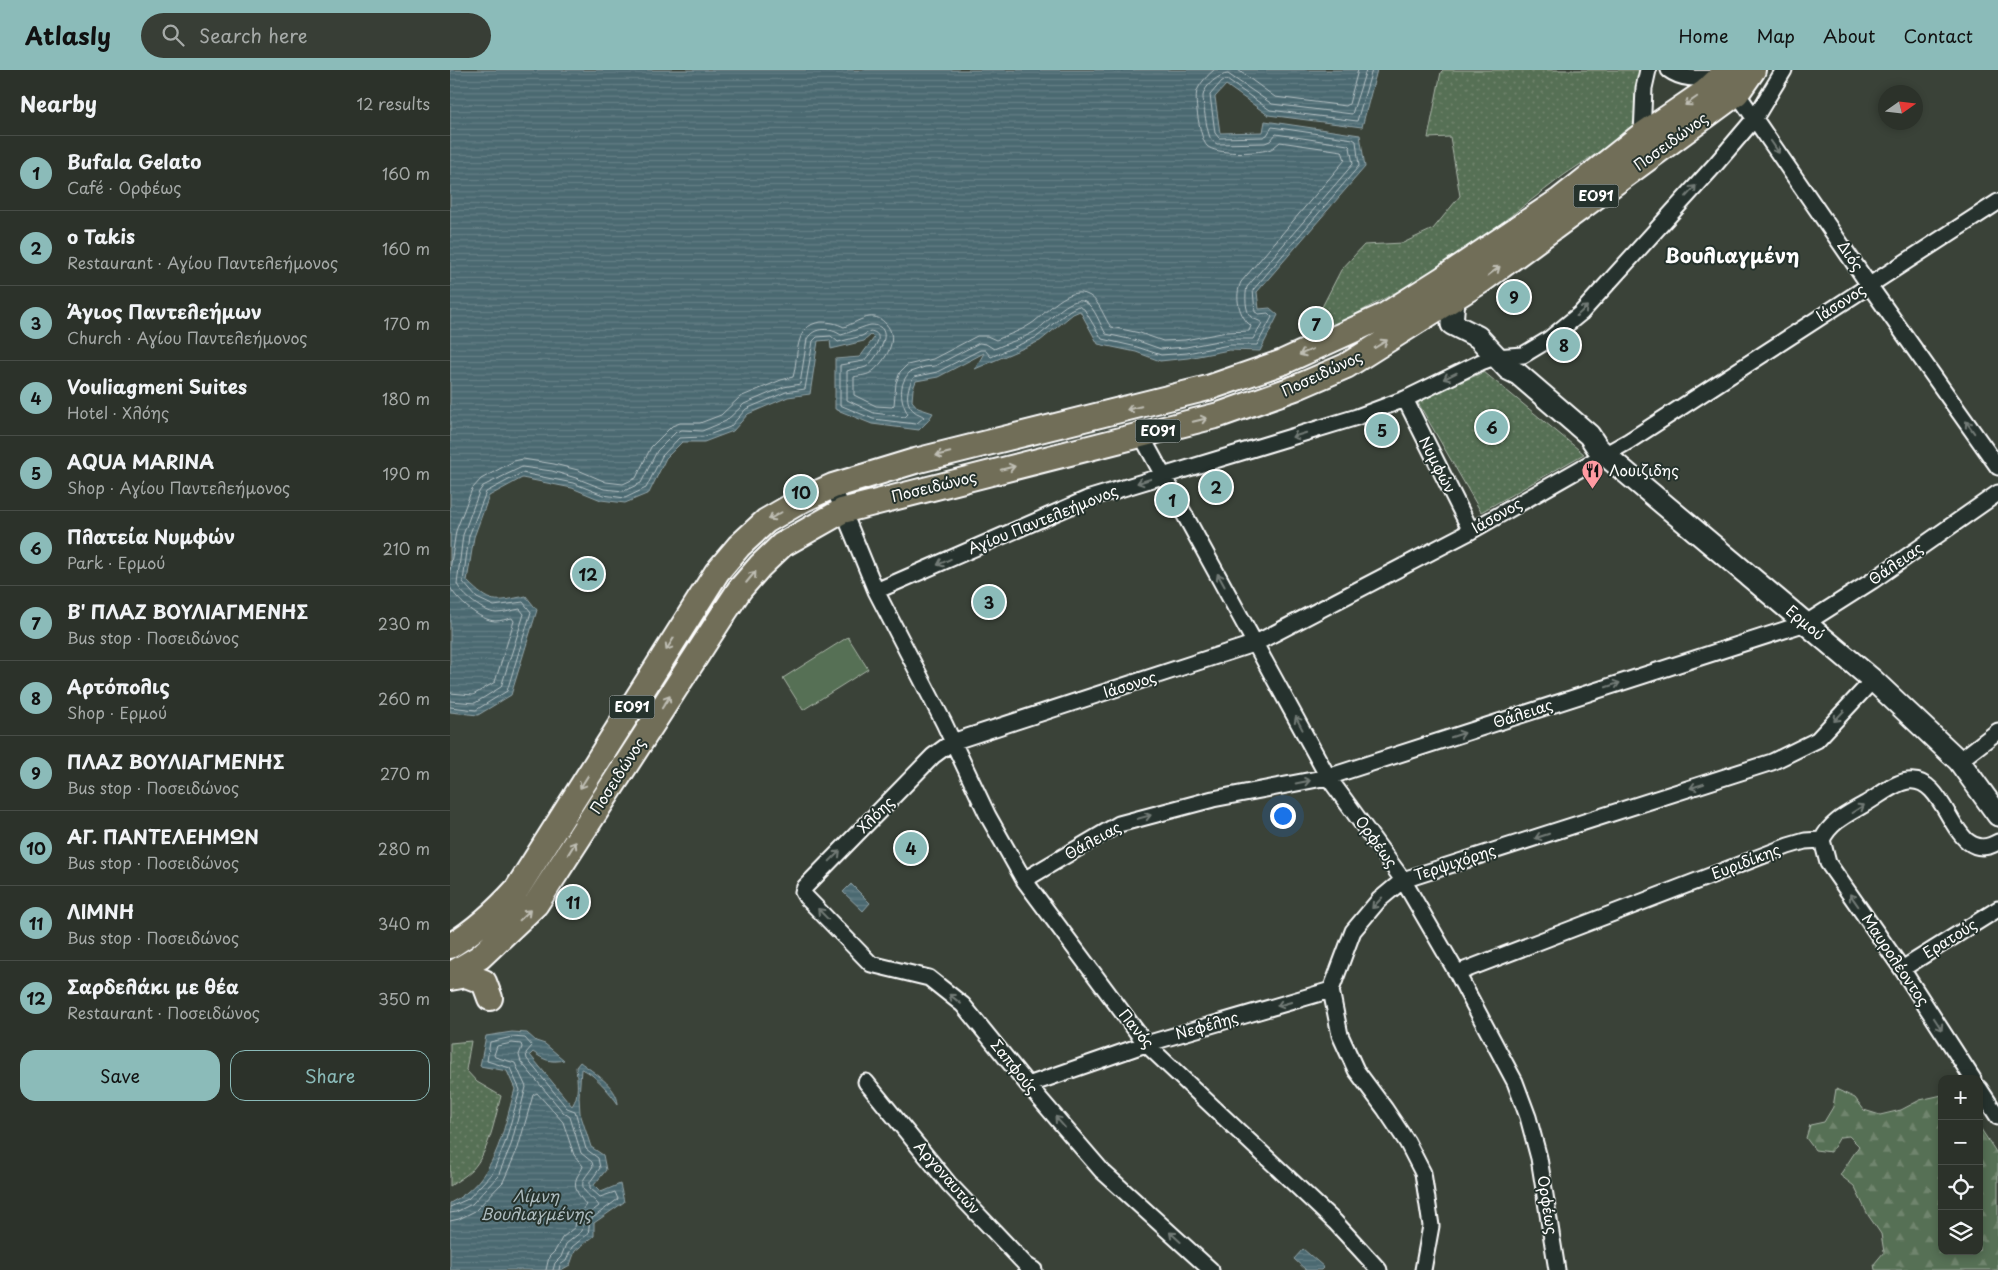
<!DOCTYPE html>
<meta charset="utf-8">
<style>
:root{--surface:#2c322a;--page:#383e36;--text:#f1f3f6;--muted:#a6aaa8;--line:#484d47;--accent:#8bbbb9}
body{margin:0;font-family:"Playpen Sans",sans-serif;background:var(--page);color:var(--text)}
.controls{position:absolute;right:15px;bottom:15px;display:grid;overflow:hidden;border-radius:10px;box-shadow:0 2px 8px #0003}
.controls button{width:45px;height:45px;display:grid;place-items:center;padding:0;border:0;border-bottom:1px solid var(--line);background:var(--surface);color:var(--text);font:25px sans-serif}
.compass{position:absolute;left:1428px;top:15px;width:45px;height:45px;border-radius:50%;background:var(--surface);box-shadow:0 2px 8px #0003;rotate:76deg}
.you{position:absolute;left:832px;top:745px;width:18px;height:18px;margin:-12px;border:4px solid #fff;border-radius:50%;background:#1a73e8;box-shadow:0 0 0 8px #1a73e833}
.badge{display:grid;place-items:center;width:32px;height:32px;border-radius:50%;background:var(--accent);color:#111;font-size:16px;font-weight:700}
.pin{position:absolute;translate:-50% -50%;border:2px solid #fff;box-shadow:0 1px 5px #0006}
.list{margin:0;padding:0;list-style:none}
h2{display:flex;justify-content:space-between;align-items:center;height:65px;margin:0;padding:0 20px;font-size:21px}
h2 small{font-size:16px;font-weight:400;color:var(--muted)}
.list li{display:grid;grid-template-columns:32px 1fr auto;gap:15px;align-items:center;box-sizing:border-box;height:75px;padding:0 20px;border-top:1px solid var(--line)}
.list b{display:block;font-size:19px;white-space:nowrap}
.list p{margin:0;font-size:16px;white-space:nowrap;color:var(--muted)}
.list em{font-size:16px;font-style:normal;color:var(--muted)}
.actions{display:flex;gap:10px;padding:15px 20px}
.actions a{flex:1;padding:11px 0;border:1px solid var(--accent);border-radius:15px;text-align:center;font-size:18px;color:var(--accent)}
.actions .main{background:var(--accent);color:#111}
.icon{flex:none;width:28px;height:28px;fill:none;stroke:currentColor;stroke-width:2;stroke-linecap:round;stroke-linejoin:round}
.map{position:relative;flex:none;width:1548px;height:1200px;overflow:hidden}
header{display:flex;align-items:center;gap:30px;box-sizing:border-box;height:70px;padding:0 25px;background:var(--accent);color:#111}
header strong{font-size:24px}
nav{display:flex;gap:28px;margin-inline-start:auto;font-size:18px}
.search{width:350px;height:45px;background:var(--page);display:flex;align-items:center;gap:12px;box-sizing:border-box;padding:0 18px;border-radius:28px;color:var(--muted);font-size:19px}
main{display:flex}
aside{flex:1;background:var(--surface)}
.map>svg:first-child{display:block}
.forest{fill:url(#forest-firs);stroke:#abb7aa}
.park{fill:url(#park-dots);stroke:#abb7aa}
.pitch{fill:#576f54;stroke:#abb7aa}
.water{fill:url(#water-rules);stroke:#93a5aa}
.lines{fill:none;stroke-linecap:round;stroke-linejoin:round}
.shore{stroke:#b7c3c6;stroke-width:1}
.street-casing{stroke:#fff;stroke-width:19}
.secondary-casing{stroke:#fff;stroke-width:25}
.primary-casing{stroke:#fff;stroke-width:28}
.street{stroke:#26332d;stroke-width:15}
.secondary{stroke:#26332d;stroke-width:21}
.primary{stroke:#716e59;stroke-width:24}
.oneway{stroke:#bfbeb4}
.oneway2{stroke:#727a76}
.labels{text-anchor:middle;stroke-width:4;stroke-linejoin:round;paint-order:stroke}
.shield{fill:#26332d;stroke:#bec2c0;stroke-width:1}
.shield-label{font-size:14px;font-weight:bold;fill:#fff}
.street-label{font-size:15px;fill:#fff;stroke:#26332d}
.poi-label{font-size:15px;fill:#fff;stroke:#26332d;text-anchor:start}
.water-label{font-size:16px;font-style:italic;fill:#aebcbf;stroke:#26332d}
.district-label{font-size:20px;font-weight:bold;fill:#fff;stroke:#26332d}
</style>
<header>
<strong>Atlasly</strong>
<div class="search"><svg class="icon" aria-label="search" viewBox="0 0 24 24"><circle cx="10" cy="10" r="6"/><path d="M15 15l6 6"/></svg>Search here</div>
<nav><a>Home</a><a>Map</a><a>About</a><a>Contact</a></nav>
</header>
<main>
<aside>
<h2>Nearby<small>12 results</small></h2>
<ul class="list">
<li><span class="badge">1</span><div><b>Bufala Gelato</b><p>Café · Ορφέως</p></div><em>160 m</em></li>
<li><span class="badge">2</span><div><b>o Takis</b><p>Restaurant · Αγίου Παντελεήμονος</p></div><em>160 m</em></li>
<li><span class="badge">3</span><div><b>Άγιος Παντελεήμων</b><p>Church · Αγίου Παντελεήμονος</p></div><em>170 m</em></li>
<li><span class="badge">4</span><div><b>Vouliagmeni Suites</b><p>Hotel · Χλόης</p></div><em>180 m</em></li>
<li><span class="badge">5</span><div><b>AQUA MARINA</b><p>Shop · Αγίου Παντελεήμονος</p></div><em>190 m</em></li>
<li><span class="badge">6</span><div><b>Πλατεία Νυμφών</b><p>Park · Ερμού</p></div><em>210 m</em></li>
<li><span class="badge">7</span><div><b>Β' ΠΛΑΖ ΒΟΥΛΙΑΓΜΕΝΗΣ</b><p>Bus stop · Ποσειδώνος</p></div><em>230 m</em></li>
<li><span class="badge">8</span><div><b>Αρτόπολις</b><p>Shop · Ερμού</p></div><em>260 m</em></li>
<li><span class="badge">9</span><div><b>ΠΛΑΖ ΒΟΥΛΙΑΓΜΕΝΗΣ</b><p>Bus stop · Ποσειδώνος</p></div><em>270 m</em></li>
<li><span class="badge">10</span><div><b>ΑΓ. ΠΑΝΤΕΛΕΗΜΩΝ</b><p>Bus stop · Ποσειδώνος</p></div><em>280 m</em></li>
<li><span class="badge">11</span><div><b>ΛΙΜΝΗ</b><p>Bus stop · Ποσειδώνος</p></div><em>340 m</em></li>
<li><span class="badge">12</span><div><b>Σαρδελάκι με θέα</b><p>Restaurant · Ποσειδώνος</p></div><em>350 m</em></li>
</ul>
<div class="actions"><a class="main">Save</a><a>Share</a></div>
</aside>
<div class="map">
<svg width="1548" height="1200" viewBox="0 0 1548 1200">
<defs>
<pattern id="forest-firs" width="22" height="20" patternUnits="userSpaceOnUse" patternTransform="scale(1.25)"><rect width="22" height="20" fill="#576f54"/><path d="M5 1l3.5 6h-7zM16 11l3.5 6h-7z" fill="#70856e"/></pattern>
<pattern id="park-dots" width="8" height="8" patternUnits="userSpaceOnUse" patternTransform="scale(1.25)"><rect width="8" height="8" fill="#576f54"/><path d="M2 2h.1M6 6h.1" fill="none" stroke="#70856e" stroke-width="1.8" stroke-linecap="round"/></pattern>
<pattern id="water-rules" width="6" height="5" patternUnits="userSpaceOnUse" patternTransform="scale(1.25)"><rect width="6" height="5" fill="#4b6971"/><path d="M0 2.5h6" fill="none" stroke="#668086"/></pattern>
</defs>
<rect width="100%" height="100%" fill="#3a4238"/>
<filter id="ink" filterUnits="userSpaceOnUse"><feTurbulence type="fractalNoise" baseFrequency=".02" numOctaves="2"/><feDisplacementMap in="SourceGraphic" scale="10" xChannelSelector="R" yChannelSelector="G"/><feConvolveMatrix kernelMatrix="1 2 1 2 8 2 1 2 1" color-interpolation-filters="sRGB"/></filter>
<g filter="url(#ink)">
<path class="forest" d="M1386,1019L1405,1028L1414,1040L1430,1045L1451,1040L1470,1030L1492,1025V1181H1529V1056L1548,1085V1200H1425L1424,1194L1434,1182L1431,1164L1418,1145L1404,1116L1390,1105L1409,1076L1399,1066L1390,1067L1381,1082L1365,1080L1356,1068L1360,1055L1374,1052L1383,1037Z"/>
<path class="park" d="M993,0H1189L1185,58L1114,105L998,194L854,272L891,200L914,175L953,173L983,159L1010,126L1000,67L978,68L991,2Z
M1034,302L1134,384L1031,442L967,331Z
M21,971L16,1000L27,1012L51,1026C44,1051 40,1080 22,1100C16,1106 7,1111 0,1116V973Z"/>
<path class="pitch" d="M398,567L418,599L353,640L333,608Z"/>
<path class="water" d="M0,0H927L912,57L818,45L776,15L765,27L770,63L813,62L815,51L910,65L915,97L807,222L809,239L820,238L828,245L810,281L779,280L738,288L710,291L686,282L648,274L630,241L623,244L590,271L525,299L534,283L488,307L466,311L463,319L462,331L468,338L483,343L478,351L469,360L422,354L385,339V289L410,287L424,268L421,265L414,271L381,279L380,270L368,271L360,324L338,327L298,344L283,361L254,372H232L216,388L199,423L175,433L151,430L122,418L72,408L39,426L24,467L17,511C41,535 44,532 76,526L87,540L61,625L28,645L0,642Z
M401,814L420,833L413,841L393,822Z
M62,962L77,963L86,971L95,974L114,990C100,993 94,990 83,982L80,985L122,1036C130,1025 127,1010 126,997L130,992C143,1002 167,1016 168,1034C161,1024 142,1001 131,999L129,1027L130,1043L141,1077L153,1085L156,1100L144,1115L151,1122L170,1114L174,1132L144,1153V1166L125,1181L120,1195L111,1200H0V1133C46,1110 52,1064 65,1019L57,1001L30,996L36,966Z
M853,1179L874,1197L871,1200H856L844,1189Z"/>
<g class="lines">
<path class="shore" d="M788,0L825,27L896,36L899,34L908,0
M0,500L6,461L22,419L31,409L64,391L73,389L104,394L128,400L156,412L173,414L186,408L201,377L222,356L230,353H250L271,345L290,327L331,310L343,307C349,287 343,255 371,252C380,252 386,253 394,257C402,254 412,248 419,247C426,246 432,249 436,254C450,269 435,291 423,301C417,306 411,305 404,307V325L426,336L442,337L444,335L446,313L450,302L457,295L483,289L527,266H537L546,270C557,265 571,261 581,254C596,244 619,213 640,226C650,232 654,248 661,257L690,263L713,271L735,270L777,262L799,261L801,256C789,246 784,227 791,212L895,90L892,81L830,72C826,75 823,79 818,80C806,83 766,85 757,76C750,69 744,30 747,21C750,13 758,5 764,0
M0,517C7,531 30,550 45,551C51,551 56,549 62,548L64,551L45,612L23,625L0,623
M0,631L25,633L51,617L74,544L70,539C63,540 54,543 46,543C33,542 12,525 7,514L13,465L29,422L33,416L72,397L102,401L126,408L154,419L174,421L191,413L207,381L226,362L232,360L252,361L276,351L294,334L334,317L350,314L357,269C364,256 381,258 391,265C399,263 417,255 421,255C448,255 427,290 416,297C410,300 402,298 397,301V330L424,343L455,347L458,344C450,331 448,314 460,302L475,297L485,296L529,273L536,274L544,279C557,273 572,269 584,262C596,255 620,224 635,232C645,237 650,255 656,264L688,271L711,279L736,277L778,269H803L812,253C809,250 805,250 801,247C795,241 795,225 797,217L903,94L900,77L898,75L826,64L820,71L815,73L767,74C764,72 763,72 761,69C757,64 753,33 753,26C754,16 769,4 778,4L822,34L902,44L916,0
M0,637L26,640L57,621L81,542L73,532L44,536L27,528L13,512L19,466L36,422L72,403L123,413L153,425L175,428L196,418L212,386L229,368L253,367L280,357L296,339L336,322L355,319L363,271L367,267L381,266L388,272L412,266L420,261C439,264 420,283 414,291L390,295V335L423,349L466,354L474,347C471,344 467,344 464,341C454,333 457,317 464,307L487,302L530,280H535L541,287L587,267L620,240L628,236L634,239L652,269L687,277L711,285L737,283L779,275H807L822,247L818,243L809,244L805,242L803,220L909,96L906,71L903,69L822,57L817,65L813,67L769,68L765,63L760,25L772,11L777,10L820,40L907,51L922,0
M0,1137L18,1129L43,1102L55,1073L70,1020L60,998L37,991L40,972L62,967L75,968L82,976L76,983L77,989L117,1038L125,1041L136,1079L148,1088L150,1098L140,1112V1118L150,1127L165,1122L168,1129L140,1150L138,1164L122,1177L116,1191L110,1195L109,1200
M0,1143L6,1142L22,1134L48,1106L61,1075L76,1017L65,993L45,987L44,985L47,976L62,973L71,974L72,977L69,985L71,992L113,1042L120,1047L131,1083L142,1092L143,1096C141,1100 137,1104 134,1109C128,1122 145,1128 149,1136L135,1147L132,1161L116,1174L111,1187L105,1193L103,1200
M0,1151L9,1149L25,1141L53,1112L68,1078L83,1025L87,1023L113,1052L124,1085L133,1096C132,1100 129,1103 127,1107C122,1119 130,1126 136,1135L127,1146L125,1157L112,1168L105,1181L99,1187L96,1200"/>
<defs>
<path id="street" d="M1219,0C1234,11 1252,8 1270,8
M1287,23L1419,215L1548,397
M1192,65L1194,18L1198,0
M955,329L1021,461
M691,365L878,707L953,810L1007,903L1065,1012L1078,1047L1089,1088L1107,1200
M383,416L426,521L494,653L538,746L574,810L696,974L885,1152L929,1200
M426,521L637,429L907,347L955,329L1031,292L1045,287L1073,285L1098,270L1131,243L1265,95L1305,48L1334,0
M1509,691L1548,661
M1372,770L1378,793L1452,899L1523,1009
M1372,770C1380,752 1398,744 1415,734C1428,727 1443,713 1458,711C1500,705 1501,799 1548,772
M574,810L669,754L763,729L878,707L1356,553L1422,511L1548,423
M1452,899L1548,839
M1007,903L1338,776L1355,771L1372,770
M416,1012L499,1114L576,1195L584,1200
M578,1015L696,974L881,920
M1529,1018L1548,1047
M761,1200L652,1101L578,1015L513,935L479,908L421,894L356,827L353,822L355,817L483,686L502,672L806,573L1021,461L1179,371L1548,132
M973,1200L981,1156L973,1103L957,1072L935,1039L906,1000L890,965L881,920L903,861L929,830L953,810L1322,692L1367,670L1423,610"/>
<path id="secondary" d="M1004,229L1002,254L1028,267L1058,299L1068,304L1139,365L1147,377L1154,384L1423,610L1509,691L1548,745"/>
<path id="primary" d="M0,876C25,861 47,841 67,819L267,502L289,476L316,451L354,429L383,416L465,391L758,318L833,292L934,246L991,210L1110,130L1192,65L1255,22L1278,0
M0,905L30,887L86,834L272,546L290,519L310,496L332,475L392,441L769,345L845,318L896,296L1031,211L1287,23L1303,0
M0,908L16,905L34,912L40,928"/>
</defs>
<use href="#street" class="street-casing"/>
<use href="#secondary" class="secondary-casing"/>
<use href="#primary" class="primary-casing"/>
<use href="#street" class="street"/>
<use href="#secondary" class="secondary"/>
<use href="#primary" class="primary"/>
</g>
<defs><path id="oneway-shaft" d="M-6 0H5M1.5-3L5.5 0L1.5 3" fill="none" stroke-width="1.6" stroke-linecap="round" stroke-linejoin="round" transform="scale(1.25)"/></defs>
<g class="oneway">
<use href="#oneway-shaft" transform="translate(1241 31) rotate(145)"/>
<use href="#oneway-shaft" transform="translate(1044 201) rotate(-37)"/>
<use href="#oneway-shaft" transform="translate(931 274) rotate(-32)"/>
<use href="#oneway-shaft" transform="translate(856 282) rotate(157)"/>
<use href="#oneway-shaft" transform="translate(684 338) rotate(166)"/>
<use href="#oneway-shaft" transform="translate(750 350) rotate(-14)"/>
<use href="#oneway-shaft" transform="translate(493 384) rotate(166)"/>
<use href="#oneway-shaft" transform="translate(558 398) rotate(-14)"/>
<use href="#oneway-shaft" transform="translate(325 446) rotate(150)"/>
<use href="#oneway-shaft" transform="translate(301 507) rotate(-50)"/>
<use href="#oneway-shaft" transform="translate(220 574) rotate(122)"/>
<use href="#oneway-shaft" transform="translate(216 632) rotate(-57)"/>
<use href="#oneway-shaft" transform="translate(134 712) rotate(122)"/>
<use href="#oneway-shaft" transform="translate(122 778) rotate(-58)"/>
<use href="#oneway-shaft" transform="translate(75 845) rotate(-44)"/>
</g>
<g class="oneway2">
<use href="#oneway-shaft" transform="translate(1325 77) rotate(56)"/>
<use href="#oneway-shaft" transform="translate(1241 121) rotate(-48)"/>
<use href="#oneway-shaft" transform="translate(1132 241) rotate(-43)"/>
<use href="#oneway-shaft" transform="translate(1000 306) rotate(154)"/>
<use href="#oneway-shaft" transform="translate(1520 357) rotate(-125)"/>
<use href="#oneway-shaft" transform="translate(849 365) rotate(163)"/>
<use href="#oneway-shaft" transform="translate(694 411) rotate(162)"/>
<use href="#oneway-shaft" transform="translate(494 492) rotate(156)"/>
<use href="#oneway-shaft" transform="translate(771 510) rotate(-119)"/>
<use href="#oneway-shaft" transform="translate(1163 615) rotate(-18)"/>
<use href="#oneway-shaft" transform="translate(1389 646) rotate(133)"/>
<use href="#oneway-shaft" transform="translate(849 653) rotate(-118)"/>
<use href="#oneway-shaft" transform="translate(1008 665) rotate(-18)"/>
<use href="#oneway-shaft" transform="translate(853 712) rotate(-11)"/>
<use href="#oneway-shaft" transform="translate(1247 716) rotate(162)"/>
<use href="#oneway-shaft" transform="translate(1408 739) rotate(-32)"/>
<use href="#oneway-shaft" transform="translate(694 747) rotate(-15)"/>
<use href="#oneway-shaft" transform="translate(1092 766) rotate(162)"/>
<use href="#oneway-shaft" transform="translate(385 786) rotate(-45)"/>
<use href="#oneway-shaft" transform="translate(1404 830) rotate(-125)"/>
<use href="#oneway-shaft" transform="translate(927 833) rotate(133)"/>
<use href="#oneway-shaft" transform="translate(373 844) rotate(-134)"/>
<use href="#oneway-shaft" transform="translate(505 929) rotate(-142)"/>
<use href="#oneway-shaft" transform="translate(834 934) rotate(164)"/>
<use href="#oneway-shaft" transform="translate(1488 954) rotate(57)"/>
<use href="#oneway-shaft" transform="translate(610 1052) rotate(-131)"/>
<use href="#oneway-shaft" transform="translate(725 1167) rotate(-138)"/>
</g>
</g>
<defs>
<symbol id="restaurant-pin" viewBox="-11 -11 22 30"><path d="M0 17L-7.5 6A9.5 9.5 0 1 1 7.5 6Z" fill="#ff9aa2" stroke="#26332d"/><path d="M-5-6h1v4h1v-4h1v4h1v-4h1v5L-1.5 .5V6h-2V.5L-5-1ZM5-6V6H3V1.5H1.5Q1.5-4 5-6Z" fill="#111"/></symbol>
</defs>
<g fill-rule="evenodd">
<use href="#restaurant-pin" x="1130" y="388" width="25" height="34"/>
</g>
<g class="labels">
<g class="shield">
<rect x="1123.5" y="114.5" width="45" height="23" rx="4"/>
<rect x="685.5" y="349.5" width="45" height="23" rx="4"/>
<rect x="159.5" y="625.5" width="45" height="23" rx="4"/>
</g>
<g class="shield-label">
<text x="1146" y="131">ΕΟ91</text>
<text x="708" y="366">ΕΟ91</text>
<text x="182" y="642">ΕΟ91</text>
</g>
<g class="street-label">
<text transform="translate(1221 72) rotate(-36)" y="5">Ποσειδώνος</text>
<text transform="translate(1400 186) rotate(56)" y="5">Διός</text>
<text transform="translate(1391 233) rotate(-33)" y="5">Ιάσονος</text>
<text transform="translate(872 304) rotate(-25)" y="5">Ποσειδώνος</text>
<text transform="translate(987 395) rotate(63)" y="5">Νυμφών</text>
<text transform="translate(484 417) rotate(-14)" y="5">Ποσειδώνος</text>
<text transform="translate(1047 446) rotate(-30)" y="5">Ιάσονος</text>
<text transform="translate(593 450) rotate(-22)" y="5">Αγίου Παντελεήμονος</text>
<text transform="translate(1446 494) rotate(-35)" y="5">Θάλειας</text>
<text transform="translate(1355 553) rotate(40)" y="5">Ερμού</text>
<text transform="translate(680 615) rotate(-18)" y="5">Ιάσονος</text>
<text transform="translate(1073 644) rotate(-18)" y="5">Θάλειας</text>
<text transform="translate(168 706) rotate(-57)" y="5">Ποσειδώνος</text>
<text transform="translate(426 745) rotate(-45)" y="5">Χλόης</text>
<text transform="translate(643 771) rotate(-29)" y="5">Θάλειας</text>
<text transform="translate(926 772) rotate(54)" y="5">Ορφέως</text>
<text transform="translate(1296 792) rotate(-21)" y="5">Ευριδίκης</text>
<text transform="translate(1005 793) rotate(-18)" y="5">Τερψιχόρης</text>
<text transform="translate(1500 869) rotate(-32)" y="5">Ερατούς</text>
<text transform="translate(1445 890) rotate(56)" y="5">Μαυρολέοντος</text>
<text transform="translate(757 956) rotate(-16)" y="5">Νεφέλης</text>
<text transform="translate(686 959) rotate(51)" y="5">Πανός</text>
<text transform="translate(564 997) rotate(51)" y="5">Σαπφούς</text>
<text transform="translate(497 1108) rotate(49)" y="5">Αργοναυτών</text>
<text transform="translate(1097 1135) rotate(81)" y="5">Ορφέως</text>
</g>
<g class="poi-label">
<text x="1159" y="406">Λουιζιδης</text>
</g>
<g class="water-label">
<text x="86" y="1132">Λίμνη<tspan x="86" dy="18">Βουλιαγμένης</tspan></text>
</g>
<g class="district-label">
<text x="1282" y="193">Βουλιαγμένη</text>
</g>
</g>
</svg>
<div class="controls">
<button>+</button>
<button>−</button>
<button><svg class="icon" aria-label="locate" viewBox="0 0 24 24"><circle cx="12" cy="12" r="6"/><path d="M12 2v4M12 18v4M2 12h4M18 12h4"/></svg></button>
<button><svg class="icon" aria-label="layers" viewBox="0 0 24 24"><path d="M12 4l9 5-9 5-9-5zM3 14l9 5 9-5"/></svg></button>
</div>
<svg class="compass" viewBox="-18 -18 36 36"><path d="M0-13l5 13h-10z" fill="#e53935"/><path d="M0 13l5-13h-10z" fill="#a6aaa8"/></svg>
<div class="you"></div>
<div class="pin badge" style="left:722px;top:430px">1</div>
<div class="pin badge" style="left:766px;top:417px">2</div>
<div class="pin badge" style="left:539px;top:532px">3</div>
<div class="pin badge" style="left:461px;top:778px">4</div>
<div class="pin badge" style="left:932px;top:360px">5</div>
<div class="pin badge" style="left:1042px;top:357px">6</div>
<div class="pin badge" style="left:866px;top:254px">7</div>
<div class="pin badge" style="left:1114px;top:275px">8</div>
<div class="pin badge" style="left:1064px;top:227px">9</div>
<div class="pin badge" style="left:351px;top:422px">10</div>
<div class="pin badge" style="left:123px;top:832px">11</div>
<div class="pin badge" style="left:138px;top:504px">12</div>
</div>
</main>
